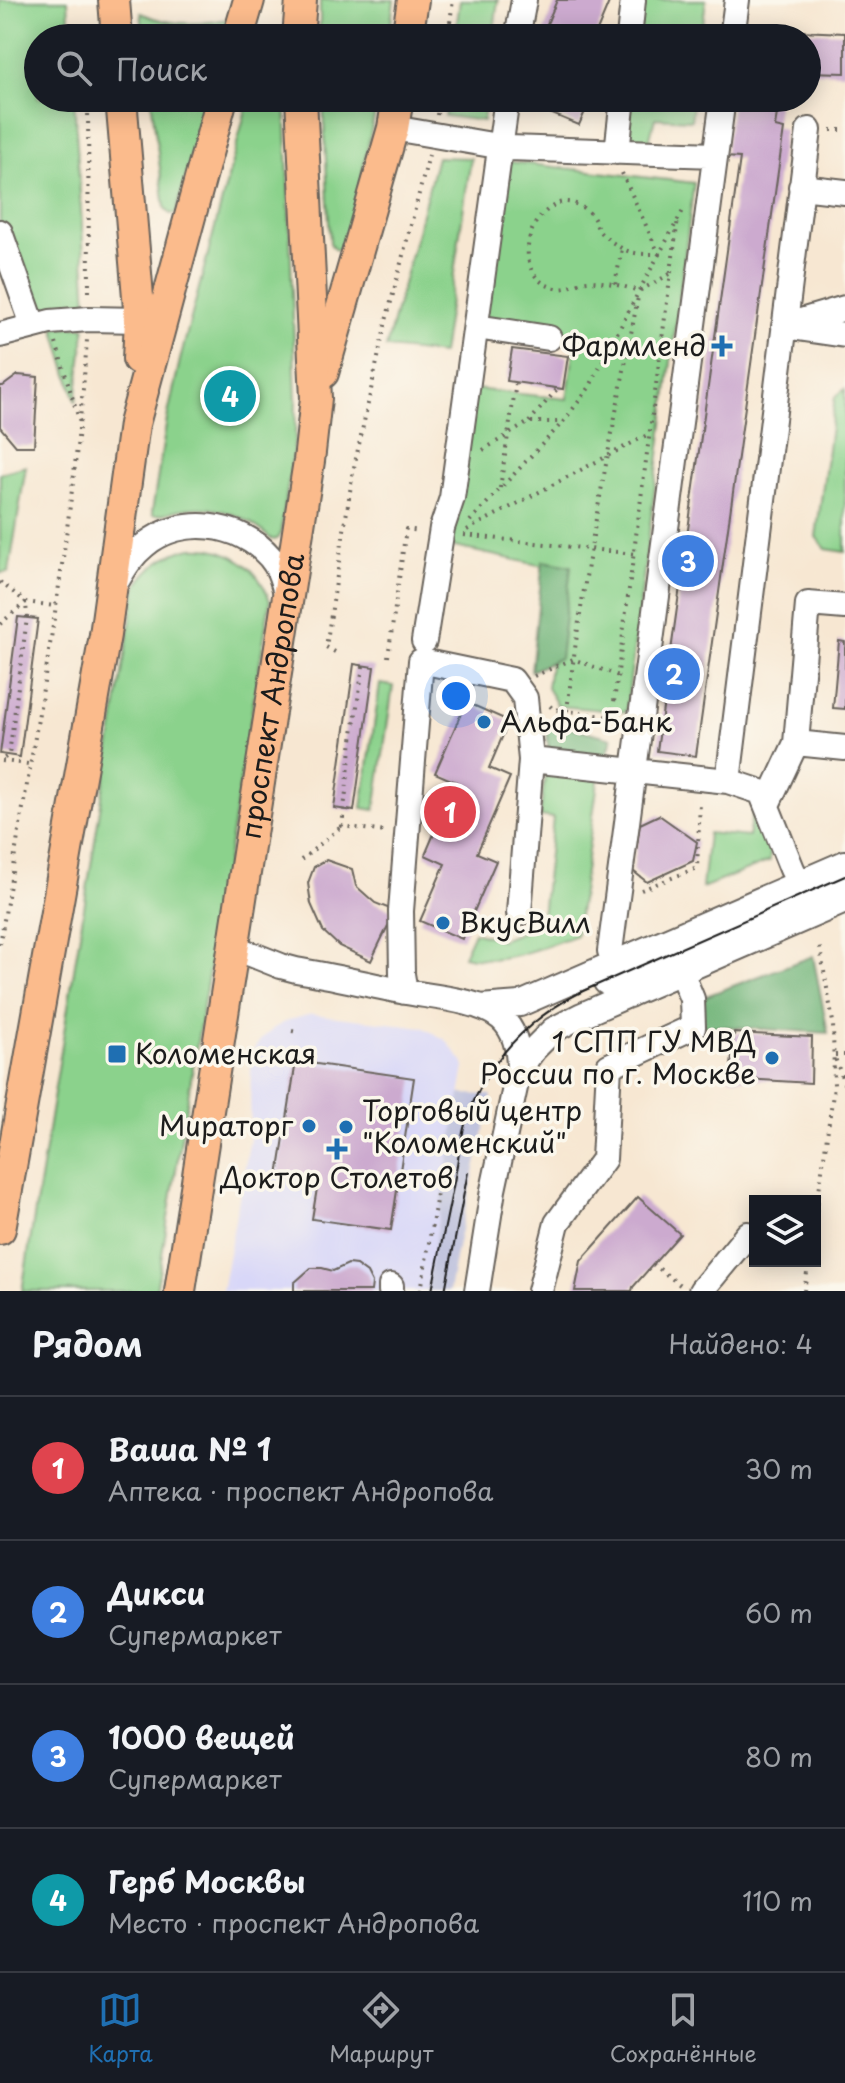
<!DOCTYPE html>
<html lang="ru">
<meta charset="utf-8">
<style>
:root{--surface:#171b24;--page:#242831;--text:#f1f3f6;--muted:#9ea1a6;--line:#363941;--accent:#1f6fb2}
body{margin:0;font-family:"Playpen Sans",sans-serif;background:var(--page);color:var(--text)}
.controls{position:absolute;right:24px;bottom:24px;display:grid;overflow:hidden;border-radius:0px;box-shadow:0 4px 20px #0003}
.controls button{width:72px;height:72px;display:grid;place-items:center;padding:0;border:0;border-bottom:2px solid var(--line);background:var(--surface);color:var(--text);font:40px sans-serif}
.you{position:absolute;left:456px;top:696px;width:28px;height:28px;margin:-20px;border:6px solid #fff;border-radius:50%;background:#1a73e8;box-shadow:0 0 0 12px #1a73e833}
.badge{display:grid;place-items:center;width:52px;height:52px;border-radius:50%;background:var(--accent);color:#fff;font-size:26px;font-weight:700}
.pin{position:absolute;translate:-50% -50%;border:4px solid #fff;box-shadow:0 2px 8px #0006}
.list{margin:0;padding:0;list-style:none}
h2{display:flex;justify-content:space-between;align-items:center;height:104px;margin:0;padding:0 32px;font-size:34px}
h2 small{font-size:26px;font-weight:400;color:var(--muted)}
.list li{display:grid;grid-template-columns:52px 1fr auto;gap:24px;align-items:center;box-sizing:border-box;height:144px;padding:0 32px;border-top:2px solid var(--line)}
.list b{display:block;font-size:30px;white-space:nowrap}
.list p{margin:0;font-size:26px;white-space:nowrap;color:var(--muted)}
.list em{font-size:26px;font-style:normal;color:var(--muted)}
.icon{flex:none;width:44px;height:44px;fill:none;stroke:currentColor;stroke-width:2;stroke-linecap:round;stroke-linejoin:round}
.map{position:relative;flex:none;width:845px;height:1291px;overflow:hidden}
.search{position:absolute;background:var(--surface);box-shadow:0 4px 20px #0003;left:24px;right:24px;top:24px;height:88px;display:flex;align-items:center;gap:20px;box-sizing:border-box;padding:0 28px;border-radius:44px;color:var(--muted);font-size:30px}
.sheet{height:680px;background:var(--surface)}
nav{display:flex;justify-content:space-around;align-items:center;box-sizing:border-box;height:112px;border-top:2px solid var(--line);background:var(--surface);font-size:22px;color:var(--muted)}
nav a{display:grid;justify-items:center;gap:4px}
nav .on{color:var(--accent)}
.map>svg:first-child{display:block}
.built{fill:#d8d7f8}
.industrial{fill:#bfc2dd}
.green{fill:#8bd28c;stroke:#547754;stroke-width:2}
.forest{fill:#70b478;stroke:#46684a;stroke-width:2}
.building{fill:#ccaacf}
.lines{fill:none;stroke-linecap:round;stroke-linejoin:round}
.minor-casing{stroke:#69635c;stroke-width:28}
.major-casing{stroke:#69635c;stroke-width:34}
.path{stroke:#69635c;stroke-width:4;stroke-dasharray:2 6;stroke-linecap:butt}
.minor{stroke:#fff;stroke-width:24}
.major{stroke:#fbbb8c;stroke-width:30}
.tram{stroke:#1c1c1c;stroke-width:2}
.poi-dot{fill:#1f6fb2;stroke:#fbf7ec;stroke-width:3}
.labels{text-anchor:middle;stroke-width:7;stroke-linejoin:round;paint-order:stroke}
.poi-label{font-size:28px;fill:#1c1c1c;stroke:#fbf7ec;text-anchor:start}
.street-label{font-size:28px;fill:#1c1c1c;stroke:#fbf7ec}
</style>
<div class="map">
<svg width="845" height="1291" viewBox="0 0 845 1291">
<rect width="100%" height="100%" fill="#fbf7ec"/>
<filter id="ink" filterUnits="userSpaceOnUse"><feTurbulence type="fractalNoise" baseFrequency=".0125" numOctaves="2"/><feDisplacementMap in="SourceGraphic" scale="16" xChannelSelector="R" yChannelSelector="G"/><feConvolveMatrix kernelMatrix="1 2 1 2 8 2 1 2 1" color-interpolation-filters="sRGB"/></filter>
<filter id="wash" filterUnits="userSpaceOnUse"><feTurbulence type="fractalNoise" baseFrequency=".006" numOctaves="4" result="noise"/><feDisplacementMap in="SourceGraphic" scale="32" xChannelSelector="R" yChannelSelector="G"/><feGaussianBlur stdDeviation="1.8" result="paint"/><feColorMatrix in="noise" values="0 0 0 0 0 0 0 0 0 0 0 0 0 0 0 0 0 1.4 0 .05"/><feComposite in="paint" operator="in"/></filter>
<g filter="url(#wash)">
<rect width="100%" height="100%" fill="#f7e7d2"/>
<path class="built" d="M311,1014L422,1027L446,1040L463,1062L465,1067L426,1291H222L250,1139L251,1053L261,1039L274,1028L289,1020Z"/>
<path class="industrial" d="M460,1094L492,1095L458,1243L449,1291H426Z"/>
<path class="green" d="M0,0H68L70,38H38V98H74L87,306L47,311L28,302L0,223Z
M320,0H394L389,38H320Z
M460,0H498L493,38H455Z
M641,0H706L701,38H637Z
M141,13C169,26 197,26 227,19L223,38H144Z
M151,98H207L176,213L170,214L165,208Z
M249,98H285L296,400L295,439L280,536L275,540L271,539C248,516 216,504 184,509C173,510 163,516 153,515L152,512L167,419L180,360Z
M323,98H378L347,244C343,250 341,252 334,249L330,243Z
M448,98H486L483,121L445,116Z
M631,98H694L691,120L655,118L648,145L627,143Z
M437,157L471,158L442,354L386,348Z
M503,161L694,183L626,712L558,706L547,688L562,570L450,546L475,389L567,399L576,337L481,322Z
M54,327H85L76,402Z
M845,389V552L826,549L816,537L835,397Z
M26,466L9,572L0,573V473Z
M191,548C228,545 258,566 270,601L156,1291H22L136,587C148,566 166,554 191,548Z
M380,684L393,686L375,810L362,808Z
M546,769L599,774L576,935C540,948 501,966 463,956L474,932L501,940L541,924L553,818L540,816Z
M752,815L769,818L770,861L702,888L708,833L748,837Z"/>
<path class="forest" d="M543,561L571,566L560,658L531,671Z
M546,721L612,738L605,763L549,757Z
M813,956L828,1033L698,1025V999Z"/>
<g id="blocks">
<path class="building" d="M557,0H610L594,38H541Z
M799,31L845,33V73L807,72V38H799Z
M539,98H591L579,125L535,107Z
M740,98H773L778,106L775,127L784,129L696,756L657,751L740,158L725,157L732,103Z
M512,349L568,356L563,389L507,381Z
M18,375L38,377L34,446H16L0,427V386H3Z
M18,617L38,619L20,757L0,754Z
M839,641L845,642V709L833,708Z
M354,664L374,667L354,811L334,808Z
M466,702L509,721L489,768L510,777L477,853L496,861L462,939L420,921L445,864L425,855L456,782L435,773Z
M659,815L697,842L693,861L647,882L633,871L640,824Z
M326,860L352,869L356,886L375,903L395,911L371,961L339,946L323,931L311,904L308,883L314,867Z
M734,1033L812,1037L811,1083L730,1078Z
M296,1061L414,1078L391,1230L312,1219L318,1182L278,1176Z
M638,1197L680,1234L633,1287L632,1291H575L581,1261Z
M348,1264L356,1265L367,1273L372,1283L371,1291H294V1283L311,1268H322L333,1271Z"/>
</g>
</g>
<g filter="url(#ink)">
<use href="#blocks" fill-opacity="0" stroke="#69635c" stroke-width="2"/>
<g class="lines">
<defs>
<path id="minor" d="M517,38L524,0
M629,38L633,0
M732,38L737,0
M393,128L509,148L715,155
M617,152L623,98
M801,187L845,192
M0,232L33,325
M845,308L784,326L845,335
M476,327L549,338
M0,335L50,322L89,319L140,320
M115,584C124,569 131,556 145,545C181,515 240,522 270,557C280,568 283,583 287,596
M424,641L442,528L452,498L507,98
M796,743L808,604L845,607
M728,781L809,130
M767,805L796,743L845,748
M519,913L531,760L728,781L761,792L792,869L814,914
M233,947L281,966L296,970C333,976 369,985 406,992C433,997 480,1000 501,1018C516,1031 519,1051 519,1069
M606,982L622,979L845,881
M405,992L402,974L401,911L421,661L512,680L525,698L531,760
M629,995L610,951L723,98
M480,1007L520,1004L845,863
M391,1291V1286
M477,1291L493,1190L519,1069L534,1049L553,1030L582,1015L845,901
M540,1291L557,1223L604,1159L609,1066L693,1027L692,999L668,940
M701,1291L748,1234"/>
<g id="major">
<path d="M114,0L117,38"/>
<path d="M238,38L249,0"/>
<path d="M298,38L301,0"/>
<path d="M407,38L413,0"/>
<path d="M121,98L140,320L138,359"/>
<path d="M323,373L393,128L398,98"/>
<path d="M0,1229L105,635L134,424L222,98"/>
<path id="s1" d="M180,1291L309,461L316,398L301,98"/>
</g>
</defs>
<use href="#minor" class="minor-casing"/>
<use href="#major" class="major-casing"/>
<path class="path" d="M448,38L453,0
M88,98L89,296
M794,98L799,103L801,109
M644,106L658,98
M437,115L439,98
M831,130H845
M622,173L659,254C647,254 635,255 623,249C616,245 604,237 599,231C597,227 596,223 594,219C589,210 575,201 564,202C553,203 540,215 535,224C522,247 525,282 556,288C569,291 578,280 591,281C607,282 623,286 639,291L672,273
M615,284L622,249
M56,343L80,423
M529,422L558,388
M483,450L529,422H562
M500,488L516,383
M470,521L563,422L589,388L639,291L685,207
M467,530L649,434
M464,535L635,554
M0,582L26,602L55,606
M0,624L26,602L27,618L9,755L0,761
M335,652L326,647L353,472L386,321L429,155
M388,657L406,529L420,531
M363,666L352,740L342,826L386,832
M534,676L573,659L619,676
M550,706L553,709L611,717
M567,711C583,572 612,435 638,297
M612,717L678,219
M2,761L29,764
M301,860L342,826
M641,890L697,868L700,802
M0,944C33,744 72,543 87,340
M292,1031L297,1032
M845,1055H834L845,1086
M399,1178L412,1172
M815,1219L834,1087L833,1022L819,943
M653,1264L680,1285
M421,1291L439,1182
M804,1291L809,1261"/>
<use href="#minor" class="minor"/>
<use href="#major" class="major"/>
<path class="tram" d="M432,1291C439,1254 447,1218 454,1182C458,1162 460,1140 466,1121C486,1062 528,1018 583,991L845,876
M445,1291L468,1172"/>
</g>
</g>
<g class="poi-dot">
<path d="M718 334h8v8h8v8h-8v8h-8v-8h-8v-8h8z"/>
<circle cx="484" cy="722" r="8"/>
<circle cx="443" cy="923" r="8"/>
<rect x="107" y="1044" width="20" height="20" rx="4"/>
<circle cx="772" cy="1058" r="8"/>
<circle cx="309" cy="1126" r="8"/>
<circle cx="346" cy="1127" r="8"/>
<path d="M333 1137h8v8h8v8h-8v8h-8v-8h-8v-8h8z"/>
</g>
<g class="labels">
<g class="poi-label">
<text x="706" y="356" text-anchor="end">Фармленд</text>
<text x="500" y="732">Альфа-Банк</text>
<text x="459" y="933">ВкусВилл</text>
<text x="756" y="1052" text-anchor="end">1 СПП ГУ МВД<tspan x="756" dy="32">России по г. Москве</tspan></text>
<text x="135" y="1064">Коломенская</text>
<text x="362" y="1121">Торговый центр<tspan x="362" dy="32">"Коломенский"</tspan></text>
<text x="293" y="1136" text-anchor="end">Мираторг</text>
<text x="337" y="1188" text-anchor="middle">Доктор Столетов</text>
</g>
<g class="street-label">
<text dy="10" stroke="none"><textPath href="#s1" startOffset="602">проспект Андропова</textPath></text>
</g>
</g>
</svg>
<div class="controls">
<button><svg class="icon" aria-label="layers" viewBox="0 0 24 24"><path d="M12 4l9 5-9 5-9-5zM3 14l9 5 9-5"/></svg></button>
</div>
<div class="you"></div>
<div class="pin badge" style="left:450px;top:812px;background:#e0444e">1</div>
<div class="pin badge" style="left:674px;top:674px;background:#3f7fe0">2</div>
<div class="pin badge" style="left:688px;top:561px;background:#3f7fe0">3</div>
<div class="pin badge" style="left:230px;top:396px;background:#0f9aa8">4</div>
<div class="search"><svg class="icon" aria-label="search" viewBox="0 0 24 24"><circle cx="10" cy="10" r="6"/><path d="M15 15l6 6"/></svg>Поиск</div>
</div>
<section class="sheet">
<h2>Рядом<small>Найдено: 4</small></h2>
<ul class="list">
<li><span class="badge" style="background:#e0444e">1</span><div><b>Ваша № 1</b><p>Аптека · проспект Андропова</p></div><em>30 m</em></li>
<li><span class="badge" style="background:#3f7fe0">2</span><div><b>Дикси</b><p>Супермаркет</p></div><em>60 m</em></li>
<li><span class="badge" style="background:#3f7fe0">3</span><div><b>1000 вещей</b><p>Супермаркет</p></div><em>80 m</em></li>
<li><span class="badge" style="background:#0f9aa8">4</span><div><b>Герб Москвы</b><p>Место · проспект Андропова</p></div><em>110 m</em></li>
</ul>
</section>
<nav>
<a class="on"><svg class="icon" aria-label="map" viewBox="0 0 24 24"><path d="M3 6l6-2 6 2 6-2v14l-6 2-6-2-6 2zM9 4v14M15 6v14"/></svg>Карта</a>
<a><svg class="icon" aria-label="directions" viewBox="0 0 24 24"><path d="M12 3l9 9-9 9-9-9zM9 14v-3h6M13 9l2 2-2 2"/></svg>Маршрут</a>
<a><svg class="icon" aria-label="saved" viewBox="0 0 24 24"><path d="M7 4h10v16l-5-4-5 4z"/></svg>Сохранённые</a>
</nav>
